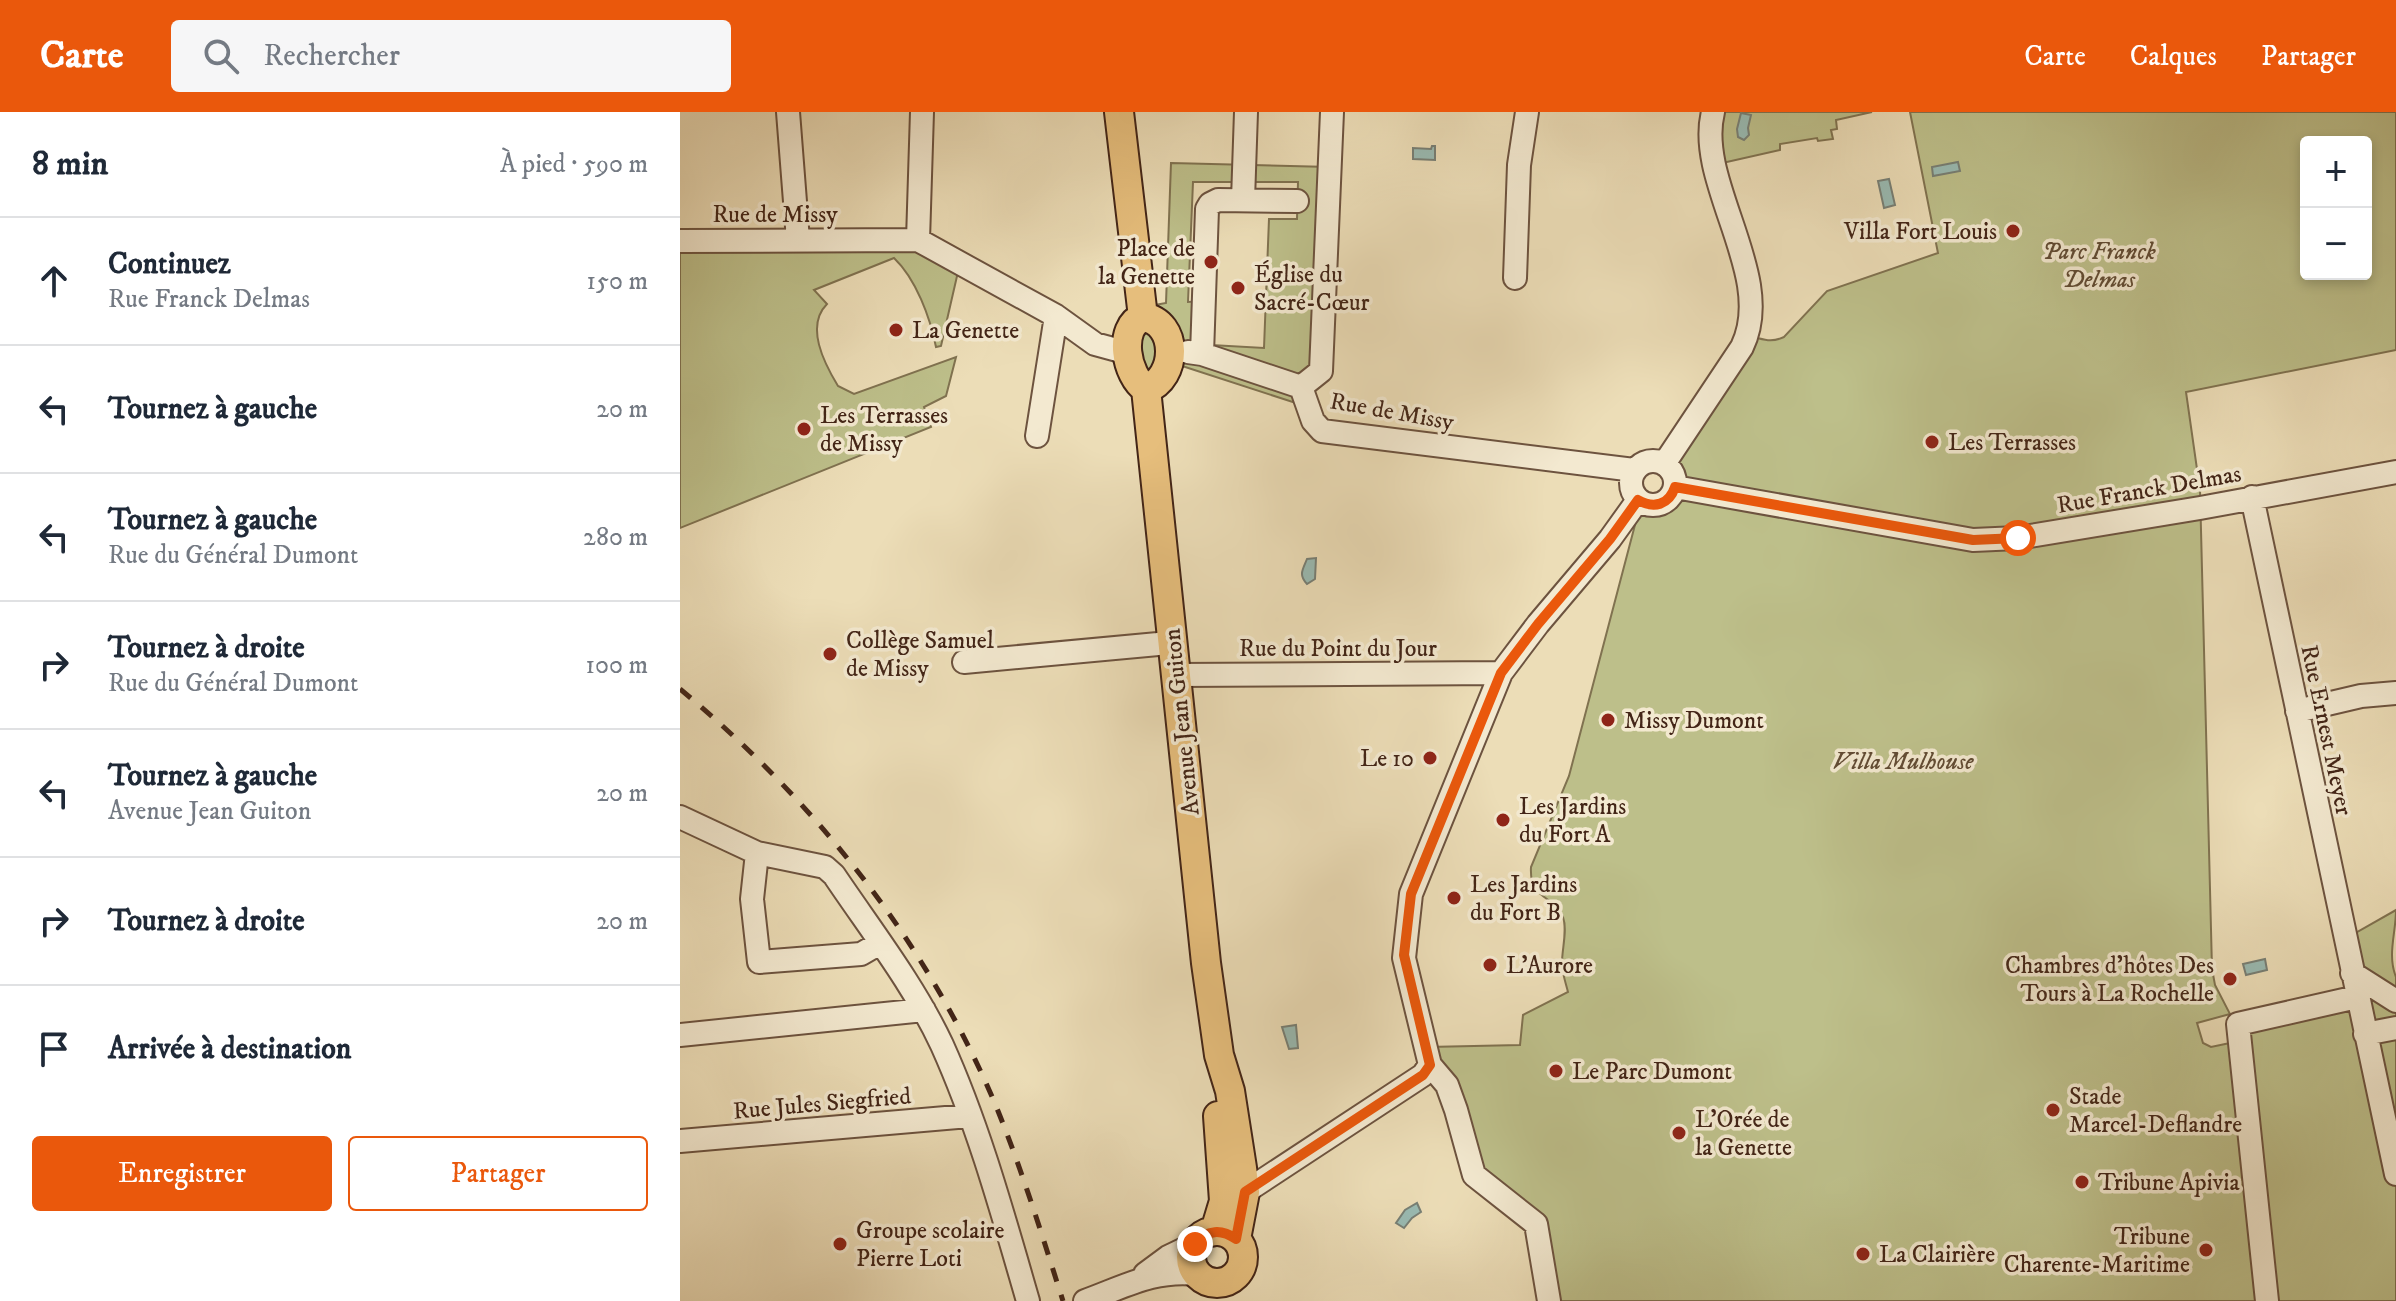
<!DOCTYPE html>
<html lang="fr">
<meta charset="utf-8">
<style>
:root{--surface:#fff;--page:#f6f6f7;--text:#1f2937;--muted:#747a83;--line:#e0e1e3;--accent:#ea580c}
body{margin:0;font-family:"IM FELL DW Pica",serif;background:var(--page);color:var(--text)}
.controls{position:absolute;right:24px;top:24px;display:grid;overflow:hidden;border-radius:8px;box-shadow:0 4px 12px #0003}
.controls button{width:72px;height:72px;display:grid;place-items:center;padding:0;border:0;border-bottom:2px solid var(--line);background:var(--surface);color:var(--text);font:40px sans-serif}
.stop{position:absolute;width:24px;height:24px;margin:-18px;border:6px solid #ea580c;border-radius:50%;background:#fff}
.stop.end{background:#ea580c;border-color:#fff;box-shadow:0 2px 8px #0008}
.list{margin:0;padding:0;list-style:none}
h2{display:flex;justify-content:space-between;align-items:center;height:104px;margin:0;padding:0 32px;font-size:34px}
h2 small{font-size:26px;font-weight:400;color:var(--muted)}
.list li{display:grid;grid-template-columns:52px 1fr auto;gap:24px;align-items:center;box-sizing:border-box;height:128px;padding:0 32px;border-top:2px solid var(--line)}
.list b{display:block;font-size:30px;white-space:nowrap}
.list p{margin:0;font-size:26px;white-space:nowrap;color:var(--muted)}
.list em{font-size:26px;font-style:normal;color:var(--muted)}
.actions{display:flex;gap:16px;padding:24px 32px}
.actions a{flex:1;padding:18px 0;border:2px solid var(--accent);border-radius:8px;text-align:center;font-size:28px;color:var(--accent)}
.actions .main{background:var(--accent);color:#fff}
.icon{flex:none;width:44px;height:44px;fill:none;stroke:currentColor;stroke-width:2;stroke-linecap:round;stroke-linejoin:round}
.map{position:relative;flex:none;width:1716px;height:1189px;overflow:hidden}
header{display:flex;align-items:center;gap:48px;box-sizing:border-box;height:112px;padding:0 40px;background:var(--accent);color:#fff}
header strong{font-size:38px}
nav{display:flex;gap:44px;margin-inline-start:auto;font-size:28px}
.search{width:560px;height:72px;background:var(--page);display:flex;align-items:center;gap:20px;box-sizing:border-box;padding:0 28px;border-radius:8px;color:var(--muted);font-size:30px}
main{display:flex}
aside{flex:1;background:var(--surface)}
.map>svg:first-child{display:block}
.green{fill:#bdbf8a;stroke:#807250;stroke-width:2;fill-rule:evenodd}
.water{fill:#99bbb3;stroke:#777f75;stroke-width:2}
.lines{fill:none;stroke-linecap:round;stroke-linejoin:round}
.minor-casing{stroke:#6d533f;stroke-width:26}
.major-casing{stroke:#432517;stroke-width:32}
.minor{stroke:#f3e9d0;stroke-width:22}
.major{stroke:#e6be7c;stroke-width:28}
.rail{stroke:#432517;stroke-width:5;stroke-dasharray:14 14;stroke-linecap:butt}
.route{stroke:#ea580c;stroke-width:10}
.poi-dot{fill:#8f2418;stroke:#f3e9d0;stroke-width:3}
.labels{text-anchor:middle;stroke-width:7;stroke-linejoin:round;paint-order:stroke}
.street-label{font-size:24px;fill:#432517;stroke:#f3e9d0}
.poi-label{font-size:24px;fill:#432517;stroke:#f3e9d0;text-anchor:start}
.park-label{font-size:24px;font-style:italic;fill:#624c34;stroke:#f3e9d0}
</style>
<header>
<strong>Carte</strong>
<div class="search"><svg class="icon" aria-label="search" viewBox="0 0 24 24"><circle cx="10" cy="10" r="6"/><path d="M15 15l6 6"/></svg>Rechercher</div>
<nav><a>Carte</a><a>Calques</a><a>Partager</a></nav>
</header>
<main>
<aside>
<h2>8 min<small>À pied · 590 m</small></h2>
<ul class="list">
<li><svg class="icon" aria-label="ahead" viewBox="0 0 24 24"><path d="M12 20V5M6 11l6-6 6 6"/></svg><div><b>Continuez</b><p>Rue Franck Delmas</p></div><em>150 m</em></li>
<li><svg class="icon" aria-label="left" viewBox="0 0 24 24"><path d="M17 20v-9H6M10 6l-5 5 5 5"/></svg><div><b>Tournez à gauche</b></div><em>20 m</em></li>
<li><svg class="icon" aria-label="left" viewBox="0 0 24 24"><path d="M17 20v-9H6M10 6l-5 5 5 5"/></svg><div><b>Tournez à gauche</b><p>Rue du Général Dumont</p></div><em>280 m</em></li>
<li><svg class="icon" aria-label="right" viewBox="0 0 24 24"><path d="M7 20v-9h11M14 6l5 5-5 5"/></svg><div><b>Tournez à droite</b><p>Rue du Général Dumont</p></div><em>100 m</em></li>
<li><svg class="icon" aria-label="left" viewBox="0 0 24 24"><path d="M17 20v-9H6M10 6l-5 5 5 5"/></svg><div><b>Tournez à gauche</b><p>Avenue Jean Guiton</p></div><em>20 m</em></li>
<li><svg class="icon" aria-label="right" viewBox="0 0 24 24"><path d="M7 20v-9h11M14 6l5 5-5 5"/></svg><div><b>Tournez à droite</b></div><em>20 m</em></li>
<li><svg class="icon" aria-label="arrive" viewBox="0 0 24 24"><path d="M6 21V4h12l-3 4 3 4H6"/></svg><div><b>Arrivée à destination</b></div></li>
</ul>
<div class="actions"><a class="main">Enregistrer</a><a>Partager</a></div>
</aside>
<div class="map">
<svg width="1716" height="1189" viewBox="0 0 1716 1189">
<rect width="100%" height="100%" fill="#ecddb7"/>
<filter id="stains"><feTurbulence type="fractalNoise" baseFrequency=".0025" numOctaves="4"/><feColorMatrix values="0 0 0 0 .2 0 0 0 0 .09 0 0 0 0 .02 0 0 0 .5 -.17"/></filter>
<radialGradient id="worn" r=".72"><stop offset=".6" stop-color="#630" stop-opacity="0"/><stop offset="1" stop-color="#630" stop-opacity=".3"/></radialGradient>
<path class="green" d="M1039,0H1192L1156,8L1157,17L1151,18L1153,27L1138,29L1137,26L1100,32V38L1038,52Z
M1230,0H1716V238L1506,280L1520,378L1532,857L1535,873L1550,902L1517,911L1523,931L1531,935L1550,931L1576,1189H869L856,1113L794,1063L748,935L840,933L843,903L888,880C886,872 883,863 882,855C881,840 888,819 883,805C874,782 849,789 851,755L889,664L961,390L979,393L991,384L995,368L989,356L1068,224C1082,226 1089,232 1104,225L1147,179L1258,141ZM1626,30H1686V162H1626Z
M491,51L650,55L641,259L620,265L531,233L584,236L589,107H617L618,70H513L508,190L523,189L522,241L621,275L628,295L499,253V227L475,193L486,191Z
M230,127L280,151L261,234L256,235C250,205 236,167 214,146L134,178L147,192C125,214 144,251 158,274L174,282L276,245L266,284L244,295L251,315L0,416V129Z
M458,206L488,227L461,274Z
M1716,798C1716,821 1707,843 1716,865V1189H1587L1558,912L1677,885L1665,827Z"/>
<path class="water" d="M1061,1L1071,3L1068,16L1069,23L1064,28L1058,25L1057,17Z
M752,34H755V48L733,47V36L751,37Z
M1278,50L1280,59L1253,64L1252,55Z
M1209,67L1215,93L1204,96L1198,69Z
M636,446L635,467L627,472C618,463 623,457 627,447Z
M1585,847L1587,858L1566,863L1563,852Z
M616,913L618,936L609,937L602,915Z
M737,1091L741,1100L732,1106L724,1116L716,1111L725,1098Z"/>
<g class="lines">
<defs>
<path id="minor" d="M108,0L118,128
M563,88L566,0
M238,128L242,0
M0,129L238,128L376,204L415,232L448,241
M835,166L839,53L847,0
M508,240L522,242L621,275
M522,242L527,97L530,92L538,88L617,89
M621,275L633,309L642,319L954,358
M621,275L641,259L652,0
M357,324L376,204
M951 371a22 22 0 1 1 44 0a22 22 0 1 1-44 0Z
M984,352L1062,235C1097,164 1015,71 1033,0
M995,375L1293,428L1338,426L1520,396L1716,360
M1572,385L1716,1062
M284,550L478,532L492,529
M496,563L821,561
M1617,599L1681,584L1716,581
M0,705L77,741L145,755L154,763C191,818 234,873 262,933C299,1015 323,1103 348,1189
M77,741L72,787L79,850L181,842L200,831
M1672,861L1716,889
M1685,922L1716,916
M0,923L244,898
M750,953L767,973L776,998L794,1063L856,1112L869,1189
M0,1029L289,1004
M565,1080L743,963L750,953L724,846L731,782L821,561L858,512L930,427L958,388
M465,1162L488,1145L515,1132
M405,1189C444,1175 474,1157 517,1162
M1587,1189L1558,912L1677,885"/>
<path id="major" d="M439,0L463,205
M463,205C499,210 498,266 466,277C446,264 437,215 463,205Z
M466,277L526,851L539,943L550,979L562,1056L565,1080L556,1127
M535,1119L544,1089L538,1004
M511 1145a26 26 0 1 1 52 0a26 26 0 1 1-52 0Z"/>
</defs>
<use href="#minor" class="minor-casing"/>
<use href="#major" class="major-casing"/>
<use href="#minor" class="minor"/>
<use href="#major" class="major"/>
<path class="rail" d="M0,577C136,690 247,830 316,994C342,1058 362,1123 383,1189"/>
</g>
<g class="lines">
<path class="route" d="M515,1132C527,1117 542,1117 556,1127L565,1080L743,963L750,953L724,843L731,782L821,561L858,512L930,427L958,388C974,397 989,393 995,375L1293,428L1338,426"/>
</g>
<g class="poi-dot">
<circle cx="1333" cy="119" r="8"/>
<circle cx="531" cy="150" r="8"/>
<circle cx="558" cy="176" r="8"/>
<circle cx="216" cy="218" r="8"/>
<circle cx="124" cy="317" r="8"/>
<circle cx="1252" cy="330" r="8"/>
<circle cx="150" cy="542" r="8"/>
<circle cx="928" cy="608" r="8"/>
<circle cx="750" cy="646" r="8"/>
<circle cx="823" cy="708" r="8"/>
<circle cx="774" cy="786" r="8"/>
<circle cx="810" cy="853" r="8"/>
<circle cx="1550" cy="867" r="8"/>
<circle cx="876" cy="959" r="8"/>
<circle cx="1373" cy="998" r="8"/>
<circle cx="999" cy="1021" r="8"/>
<circle cx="1402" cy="1070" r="8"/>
<circle cx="160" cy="1132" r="8"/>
<circle cx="1526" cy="1138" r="8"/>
<circle cx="1183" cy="1142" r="8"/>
</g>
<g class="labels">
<g class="street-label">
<text x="95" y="110">Rue de Missy</text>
<text transform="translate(712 299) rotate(10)" y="8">Rue de Missy</text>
<text transform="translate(1469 377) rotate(-10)" y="8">Rue Franck Delmas</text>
<text x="658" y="544">Rue du Point du Jour</text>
<text transform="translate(501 610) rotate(-96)" y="8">Avenue Jean Guiton</text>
<text transform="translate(1647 618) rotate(78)" y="8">Rue Ernest Meyer</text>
<text transform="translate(142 991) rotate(-5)" y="8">Rue Jules Siegfried</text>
</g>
<g class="poi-label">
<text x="1317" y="127" text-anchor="end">Villa Fort Louis</text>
<text x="515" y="144" text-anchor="end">Place de<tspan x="515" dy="28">la Genette</tspan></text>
<text x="574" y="170">Église du<tspan x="574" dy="28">Sacré-Cœur</tspan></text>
<text x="232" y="226">La Genette</text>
<text x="140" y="311">Les Terrasses<tspan x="140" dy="28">de Missy</tspan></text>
<text x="1268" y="338">Les Terrasses</text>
<text x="166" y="536">Collège Samuel<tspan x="166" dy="28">de Missy</tspan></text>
<text x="944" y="616">Missy Dumont</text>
<text x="734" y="654" text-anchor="end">Le 10</text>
<text x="839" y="702">Les Jardins<tspan x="839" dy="28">du Fort A</tspan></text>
<text x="790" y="780">Les Jardins<tspan x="790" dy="28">du Fort B</tspan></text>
<text x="826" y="861">L'Aurore</text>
<text x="1534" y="861" text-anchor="end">Chambres d'hôtes Des<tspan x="1534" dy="28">Tours à La Rochelle</tspan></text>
<text x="892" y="967">Le Parc Dumont</text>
<text x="1389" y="992">Stade<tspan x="1389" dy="28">Marcel-Deflandre</tspan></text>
<text x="1015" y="1015">L'Orée de<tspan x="1015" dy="28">la Genette</tspan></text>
<text x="1418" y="1078">Tribune Apivia</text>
<text x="176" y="1126">Groupe scolaire<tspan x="176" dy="28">Pierre Loti</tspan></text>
<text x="1510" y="1132" text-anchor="end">Tribune<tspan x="1510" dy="28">Charente-Maritime</tspan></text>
<text x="1199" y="1150">La Clairière</text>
</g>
<g class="park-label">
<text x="1419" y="147">Parc Franck<tspan x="1419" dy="28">Delmas</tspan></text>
<text x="1223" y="657">Villa Mulhouse</text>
</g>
</g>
<rect width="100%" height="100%" filter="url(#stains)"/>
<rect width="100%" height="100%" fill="url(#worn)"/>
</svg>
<div class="controls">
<button>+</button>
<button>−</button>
</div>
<div class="stop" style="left:1338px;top:426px"></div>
<div class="stop end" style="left:515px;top:1132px"></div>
</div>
</main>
